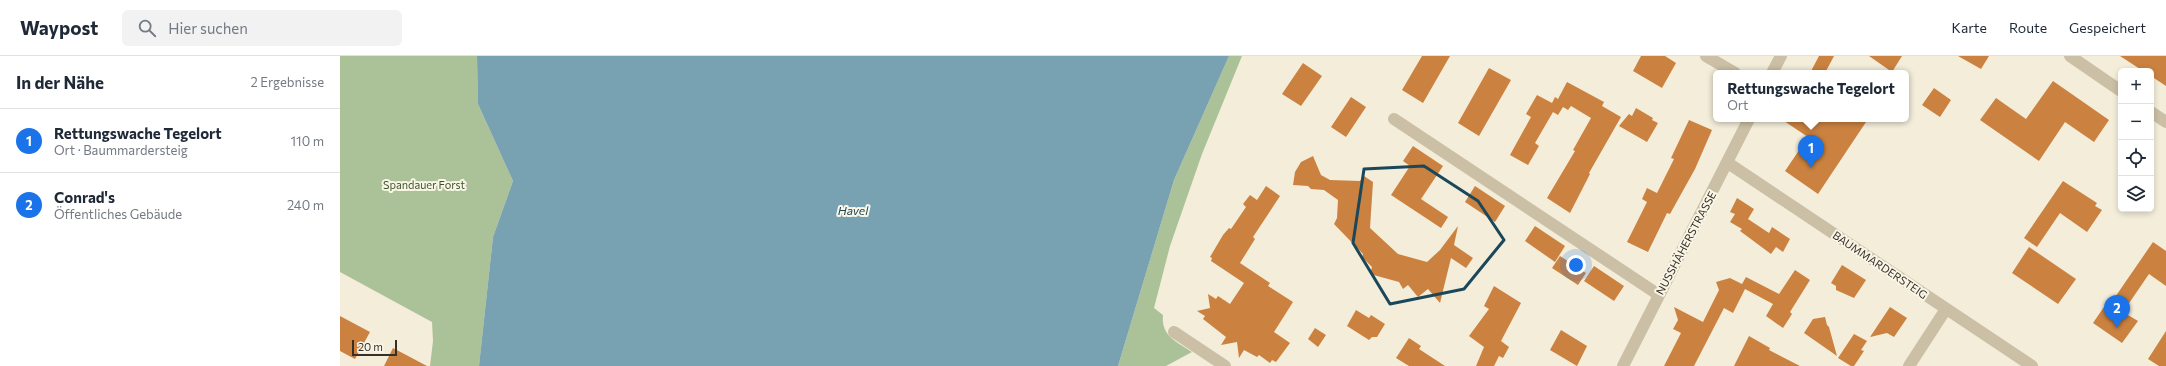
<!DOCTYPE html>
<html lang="de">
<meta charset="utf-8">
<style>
:root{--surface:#fff;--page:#f2f2f3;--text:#1f2937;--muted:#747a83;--line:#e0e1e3;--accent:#1a73e8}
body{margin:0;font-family:Commissioner,sans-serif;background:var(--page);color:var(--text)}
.controls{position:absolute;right:12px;top:12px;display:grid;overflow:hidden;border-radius:6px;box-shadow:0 2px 6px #0003}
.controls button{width:36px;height:36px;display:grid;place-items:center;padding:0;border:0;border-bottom:1px solid var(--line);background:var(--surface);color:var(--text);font:20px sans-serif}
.scale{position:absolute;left:12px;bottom:10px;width:45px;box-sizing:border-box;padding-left:4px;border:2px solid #373027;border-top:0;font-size:11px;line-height:14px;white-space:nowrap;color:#373027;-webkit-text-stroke:3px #faf6e7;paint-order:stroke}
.you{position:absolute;left:1236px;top:209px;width:14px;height:14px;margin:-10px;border:3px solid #fff;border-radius:50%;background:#1a73e8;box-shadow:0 0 0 6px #1a73e833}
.badge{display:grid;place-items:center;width:26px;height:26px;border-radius:50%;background:var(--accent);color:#fff;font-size:13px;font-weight:700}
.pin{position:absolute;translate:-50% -33px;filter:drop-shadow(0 1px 2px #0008)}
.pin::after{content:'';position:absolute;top:21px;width:14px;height:12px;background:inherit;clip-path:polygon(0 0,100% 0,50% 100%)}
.popup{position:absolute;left:1373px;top:14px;width:196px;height:52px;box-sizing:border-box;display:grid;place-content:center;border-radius:6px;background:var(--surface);filter:drop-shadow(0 1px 3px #0005);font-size:13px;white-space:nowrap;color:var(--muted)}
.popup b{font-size:15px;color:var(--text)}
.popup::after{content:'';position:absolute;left:50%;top:100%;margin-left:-8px;border:8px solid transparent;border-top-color:var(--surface)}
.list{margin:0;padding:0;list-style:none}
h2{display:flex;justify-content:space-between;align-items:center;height:52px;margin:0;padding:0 16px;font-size:17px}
h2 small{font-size:13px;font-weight:400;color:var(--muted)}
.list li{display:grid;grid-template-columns:26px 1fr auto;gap:12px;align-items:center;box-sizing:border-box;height:64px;padding:0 16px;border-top:1px solid var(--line)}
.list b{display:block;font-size:15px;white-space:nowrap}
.list p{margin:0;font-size:13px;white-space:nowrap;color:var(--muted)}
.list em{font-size:13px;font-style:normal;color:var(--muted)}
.icon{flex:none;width:22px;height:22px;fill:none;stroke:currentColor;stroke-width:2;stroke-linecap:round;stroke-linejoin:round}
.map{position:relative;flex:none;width:1826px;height:310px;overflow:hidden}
header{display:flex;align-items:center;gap:24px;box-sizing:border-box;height:56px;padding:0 20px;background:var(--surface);border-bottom:1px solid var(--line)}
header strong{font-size:19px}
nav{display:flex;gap:22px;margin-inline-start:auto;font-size:14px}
.search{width:280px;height:36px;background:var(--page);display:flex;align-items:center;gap:10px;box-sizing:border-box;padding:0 14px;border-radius:6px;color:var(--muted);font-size:15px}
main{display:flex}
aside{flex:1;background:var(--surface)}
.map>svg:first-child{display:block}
.green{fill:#abc299}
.water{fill:#78a1b1}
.building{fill:#cb8240}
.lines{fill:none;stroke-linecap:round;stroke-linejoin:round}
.minor{stroke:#cbc0a6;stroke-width:12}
.marked{fill:none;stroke:#1b475a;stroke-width:3;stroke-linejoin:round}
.labels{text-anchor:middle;stroke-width:4;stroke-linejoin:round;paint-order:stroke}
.park-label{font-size:11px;fill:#3c562a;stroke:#faf6e7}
.street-label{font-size:11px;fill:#373027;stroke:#faf6e7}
.water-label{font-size:12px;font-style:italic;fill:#1b475a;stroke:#faf6e7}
</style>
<header>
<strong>Waypost</strong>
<div class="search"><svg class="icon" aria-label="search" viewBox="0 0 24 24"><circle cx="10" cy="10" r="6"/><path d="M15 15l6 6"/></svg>Hier suchen</div>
<nav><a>Karte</a><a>Route</a><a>Gespeichert</a></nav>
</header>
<main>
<aside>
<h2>In der Nähe<small>2 Ergebnisse</small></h2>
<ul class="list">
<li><span class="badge">1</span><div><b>Rettungswache Tegelort</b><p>Ort · Baummardersteig</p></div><em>110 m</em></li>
<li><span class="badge">2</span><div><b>Conrad's</b><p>Öffentliches Gebäude</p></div><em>240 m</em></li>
</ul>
</aside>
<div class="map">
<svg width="1826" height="310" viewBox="0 0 1826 310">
<rect width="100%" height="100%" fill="#f3edda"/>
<path class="green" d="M0,0H137L138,48L173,125L153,181L139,310H90L93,285L92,266L0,216Z
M889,0H902L862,98L830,190L814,252L823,259C821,280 836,285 852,296L826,310H778L834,124Z"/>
<path class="water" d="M137,0H889L834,124L778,310H139L153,181L173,125L138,48Z"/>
<path class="building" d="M1082,0H1110L1083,47L1062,34Z
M1301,0H1325L1336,7L1322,32L1293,15Z
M1479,0H1494L1485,17H1470Z
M1529,0H1562L1552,16Z
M1618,0H1649L1641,13Z
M1780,0H1826V30L1811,20V15H1803Z
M963,7L982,20L961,50L942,38Z
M1149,12L1171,24L1139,80L1118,67Z
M1713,25L1769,64L1754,86L1725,66L1699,105L1640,64L1656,42L1686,63Z
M1227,26L1264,46L1262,50L1281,61L1249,117L1250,118L1230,157L1207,142L1235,95L1233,94L1251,62L1231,50L1228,54L1223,51L1218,59L1213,56L1195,87L1199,90L1188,109L1170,99L1191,61L1186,58L1197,39L1212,47L1215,41L1218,43Z
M1594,32L1611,44L1600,61L1582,49Z
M1011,41L1026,51L1006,81L991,71Z
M1296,52L1313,62L1312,64L1318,67L1307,86L1279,70L1289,58L1292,60Z
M1441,63H1528L1478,138L1445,115L1468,81Z
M1349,64L1372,74L1355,113L1330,158L1327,157L1308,196L1287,186L1307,146L1302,143L1307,132L1317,137L1334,103L1331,102Z
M1073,90L1103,110L1081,143L1108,161L1101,172L1051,139L1070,110L1063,105Z
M973,100L981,119L990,124L1020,125L1024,120L1033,126L1030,172L1058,198L1087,206L1100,194L1118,170L1114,189L1133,202L1126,212L1111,202L1100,247L1088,233L1078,241L1068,229L1063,233L1059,226L1030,218L1032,211L1022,201L1023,198L994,168L997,162L998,144L984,134L971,133L968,130L953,129L955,116L961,106Z
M1723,125L1757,147L1755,150L1762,154L1747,176L1720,157L1697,191L1684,182Z
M926,130L940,140L913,181L915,183L900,207L930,227L928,230L953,246L934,276L950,287L936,306L932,304L930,307L919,299L917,301L904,294L899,302L897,286L881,289L886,281L863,263L865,260L857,255L870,252L868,238L876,243L878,240L890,248L904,227L871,205L872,202L870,201L883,179L889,172L891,173L906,151L903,148L910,139L917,144Z
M1135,130L1165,150L1155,166L1125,146Z
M1397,142L1414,153L1408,163L1429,177L1432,171L1450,183L1443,196L1436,191L1431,198L1400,175L1402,173L1390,166L1395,158L1390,156Z
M1195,170L1225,190L1215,206L1185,185Z
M1813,186L1826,195V230L1809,218L1783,256L1798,265L1782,287L1753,267L1768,245L1771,247Z
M1689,191L1736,223L1718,248L1672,217Z
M1220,200L1246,217L1238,229L1212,212Z
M1502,209L1526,224L1514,242L1496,234V230L1491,227Z
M1254,210L1284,230L1274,245L1244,225Z
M1455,214L1470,224L1450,256L1452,258L1443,272L1426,260L1433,248L1405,233L1393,257L1384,252L1354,310H1324L1341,277L1333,273L1338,264L1334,251L1363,266L1379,234L1376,226L1390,222L1402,228L1406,221L1439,238Z
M1154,230L1181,247L1161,285L1169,291L1163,302L1159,300L1154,310H1136L1144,291L1129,280L1149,253L1144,250Z
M1550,251L1567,262L1554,281L1547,277L1530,281Z
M1016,254L1029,262L1031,259L1045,268L1037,281H1032L1029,284L1007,270Z
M0,260L30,276L15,303L0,295Z
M1485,261L1487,269L1489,271L1497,300L1464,277L1473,263Z
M975,272L986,279L978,291L968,283Z
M1221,274L1247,290L1237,310L1210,294Z
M1826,275V310H1819L1808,303Z
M1514,278L1527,285L1521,294L1524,295L1514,310H1511L1498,302Z
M1409,280L1430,292L1429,294L1460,310H1394Z
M1069,282L1081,290L1079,293L1105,310H1069L1056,302Z
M53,292L87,310H44Z"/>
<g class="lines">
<path class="minor" d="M1366,0L1395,17
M1730,0L1781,35
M1432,17L1441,0
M1811,56L1826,66
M1054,63L1319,239
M1388,107L1692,310
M834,276L885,310
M1283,310L1409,63
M1569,310L1606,253"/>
</g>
<path class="marked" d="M1084,110L1138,145L1164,184L1124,233L1050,248L1013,187L1024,113Z"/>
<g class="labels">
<g class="park-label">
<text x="84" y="133">Spandauer Forst</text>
</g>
<g class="street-label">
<text transform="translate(1346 187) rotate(-62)" y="4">NUSSHÄHERSTRASSE</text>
<text transform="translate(1540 209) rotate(34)" y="4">BAUMMARDERSTEIG</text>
</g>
<g class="water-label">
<text x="513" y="159">Havel</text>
</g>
</g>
</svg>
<div class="controls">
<button>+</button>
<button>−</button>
<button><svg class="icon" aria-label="locate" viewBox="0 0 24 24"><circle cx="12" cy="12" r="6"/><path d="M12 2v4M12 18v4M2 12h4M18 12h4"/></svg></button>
<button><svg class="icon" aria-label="layers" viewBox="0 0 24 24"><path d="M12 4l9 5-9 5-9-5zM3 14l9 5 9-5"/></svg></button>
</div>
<div class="scale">20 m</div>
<div class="you"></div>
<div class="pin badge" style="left:1471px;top:112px">1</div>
<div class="popup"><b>Rettungswache Tegelort</b>Ort</div>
<div class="pin badge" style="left:1777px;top:272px">2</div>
</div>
</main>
